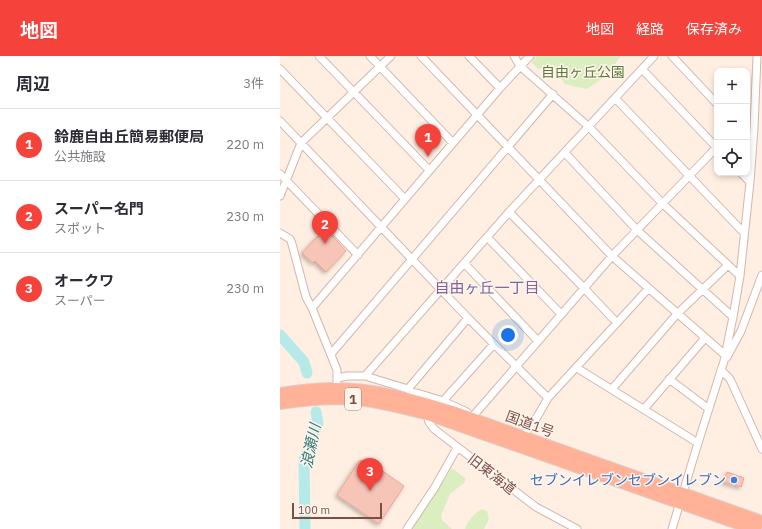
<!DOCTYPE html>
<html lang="ja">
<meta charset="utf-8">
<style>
:root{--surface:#fff;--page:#f2f2f3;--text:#2b2b33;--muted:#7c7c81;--line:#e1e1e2;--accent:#f5433b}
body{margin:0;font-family:"IBM Plex Sans","Noto Sans JP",sans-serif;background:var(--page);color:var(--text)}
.controls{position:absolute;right:12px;top:12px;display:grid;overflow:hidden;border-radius:8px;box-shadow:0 2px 6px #0003}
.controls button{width:36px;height:36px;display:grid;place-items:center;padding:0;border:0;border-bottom:1px solid var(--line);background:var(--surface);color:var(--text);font:20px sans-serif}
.scale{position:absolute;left:12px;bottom:10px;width:90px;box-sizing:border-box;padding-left:4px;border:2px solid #7a4f46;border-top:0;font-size:11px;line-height:14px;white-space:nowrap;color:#7a4f46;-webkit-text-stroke:3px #fff4ec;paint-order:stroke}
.you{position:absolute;left:228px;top:279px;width:14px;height:14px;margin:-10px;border:3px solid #fff;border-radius:50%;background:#1a73e8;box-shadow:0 0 0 6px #1a73e833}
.badge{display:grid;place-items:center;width:26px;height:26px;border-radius:50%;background:var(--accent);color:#fff;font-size:13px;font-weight:700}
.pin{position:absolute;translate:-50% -33px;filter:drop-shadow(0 1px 2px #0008)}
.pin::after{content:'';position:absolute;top:21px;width:14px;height:12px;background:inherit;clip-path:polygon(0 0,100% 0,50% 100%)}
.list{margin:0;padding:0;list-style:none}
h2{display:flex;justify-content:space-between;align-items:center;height:52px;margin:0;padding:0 16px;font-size:17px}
h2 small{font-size:13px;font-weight:400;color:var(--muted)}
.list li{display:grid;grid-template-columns:26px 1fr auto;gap:12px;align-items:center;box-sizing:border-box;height:72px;padding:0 16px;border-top:1px solid var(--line)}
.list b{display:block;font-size:15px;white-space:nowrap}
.list p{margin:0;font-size:13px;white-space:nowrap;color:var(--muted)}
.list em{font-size:13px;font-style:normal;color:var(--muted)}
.icon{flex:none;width:22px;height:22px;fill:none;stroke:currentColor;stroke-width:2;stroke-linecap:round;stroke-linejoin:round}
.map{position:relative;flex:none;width:482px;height:473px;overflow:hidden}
header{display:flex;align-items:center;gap:24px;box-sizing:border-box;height:56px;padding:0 20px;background:var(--accent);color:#fff}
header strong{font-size:19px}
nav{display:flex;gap:22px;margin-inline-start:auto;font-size:14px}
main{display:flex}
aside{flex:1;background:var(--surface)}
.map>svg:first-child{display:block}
.green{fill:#dbeec0}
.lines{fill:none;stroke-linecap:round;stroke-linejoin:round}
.river{stroke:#b5eae8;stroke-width:11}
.building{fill:#f7c5b8;stroke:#eba796;filter:url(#shadow)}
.minor-casing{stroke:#d4b6aa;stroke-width:9}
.trunk-casing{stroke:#dcd1cf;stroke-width:14}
.minor{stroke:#fff;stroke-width:7}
.trunk{stroke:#ffb297;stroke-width:12}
.shop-dot{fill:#3f7fe0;stroke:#fff4ec;stroke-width:1.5}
.labels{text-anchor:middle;stroke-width:3;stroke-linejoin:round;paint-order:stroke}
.shield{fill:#fff4ec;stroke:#a28078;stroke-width:1}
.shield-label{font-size:13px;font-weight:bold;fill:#7a4f46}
.park-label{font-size:14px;fill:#597a3a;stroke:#fff4ec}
.street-label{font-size:14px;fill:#7a4f46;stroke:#fff4ec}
.shop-label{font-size:14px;fill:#366cbe;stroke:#fff4ec;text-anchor:end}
.neighbourhood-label{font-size:15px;fill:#7e619e;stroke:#fff4ec}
.water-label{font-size:15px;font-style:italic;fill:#357978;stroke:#fff4ec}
</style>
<header>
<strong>地図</strong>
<nav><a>地図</a><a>経路</a><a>保存済み</a></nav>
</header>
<main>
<aside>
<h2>周辺<small>3件</small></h2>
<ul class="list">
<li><span class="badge">1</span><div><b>鈴鹿自由丘簡易郵便局</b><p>公共施設</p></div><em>220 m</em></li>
<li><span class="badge">2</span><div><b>スーパー名門</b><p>スポット</p></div><em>230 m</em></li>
<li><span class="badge">3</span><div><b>オークワ</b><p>スーパー</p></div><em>230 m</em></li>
</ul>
</aside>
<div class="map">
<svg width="482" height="473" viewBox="0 0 482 473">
<defs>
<filter id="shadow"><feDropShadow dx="-2" dy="2" stdDeviation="2" flood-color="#0004"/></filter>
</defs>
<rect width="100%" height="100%" fill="#ffefe3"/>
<path class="green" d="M257,0H341L327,19L307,33L284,28L279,15L273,9L258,13L251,6Z
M172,412L186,423L184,427L170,438L161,460L162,464L172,473H131Z
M202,453L207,455L209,463L204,473H185C188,465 194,457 202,453Z"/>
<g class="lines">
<path class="river" d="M0,279L24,306L27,317
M25,473L24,404L38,367L36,356"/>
</g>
<path class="building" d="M47,174L66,195L46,216L35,205L33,207L22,197L38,180L39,181Z
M87,404L124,430L99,468L57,439L79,405Z
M447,416L464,422L461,431L443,426Z"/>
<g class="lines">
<defs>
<path id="minor" d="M39,0L149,114
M90,0L173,87
M141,0L332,200L445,299
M189,0L220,32
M234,0L240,10L309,71L382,147L460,220
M392,0L437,48
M0,13L125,143
M362,13L437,92
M335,42L464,177
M0,65L188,262L268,342
M285,97L357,174L453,261
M461,117L470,126
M0,118L78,199
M0,140L21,87L111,0
M229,156L304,232L337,267
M0,177L10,183L12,188L26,241L32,252L57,314V327
M207,181L281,258
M184,207L258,285
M32,252L220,32L250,0
M51,298L273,38
M447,301L461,275L482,219
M297,312L418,387
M441,314L450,323L482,393
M85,320L128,333L139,340L144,348L149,366L154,373L256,451L297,473
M58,322L67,320H85L229,156L374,0
M389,323L429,353
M128,333L188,262
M332,333L397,258L448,209
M137,337L163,345L187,356
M163,345L214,288
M364,353L425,282
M194,359L332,200L437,91
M242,382L257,361L268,342L368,233
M127,473L155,431L177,392
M392,473L418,387L444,305L453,261L460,220L470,126L474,72L477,0"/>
<path id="trunk" d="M0,338C18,335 36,333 55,333C95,333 134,344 172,356L482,466
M0,347C25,343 51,341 76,343C100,345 123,352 145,357L475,473"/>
</defs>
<use href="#minor" class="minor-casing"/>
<use href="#trunk" class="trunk-casing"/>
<use href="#minor" class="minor"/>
<use href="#trunk" class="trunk"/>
</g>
<circle class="shop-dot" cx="454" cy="424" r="4"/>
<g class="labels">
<rect class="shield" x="65" y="332" width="16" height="22" rx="3"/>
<g class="shield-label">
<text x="73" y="348">1</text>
</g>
<g class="park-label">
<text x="303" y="21">自由ヶ丘公園</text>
</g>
<g class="street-label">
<text transform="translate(250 368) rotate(20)" y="5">国道1号</text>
<text transform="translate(212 418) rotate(38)" y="5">旧東海道</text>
</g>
<g class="shop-label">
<text x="446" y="429">セブンイレブンセブンイレブン</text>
</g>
<g class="neighbourhood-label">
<text x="207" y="237">自由ヶ丘一丁目</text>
</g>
<g class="water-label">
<text transform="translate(31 390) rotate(-78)" y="5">浪瀬川</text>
</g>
</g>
</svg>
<div class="controls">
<button>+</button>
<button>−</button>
<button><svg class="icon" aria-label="locate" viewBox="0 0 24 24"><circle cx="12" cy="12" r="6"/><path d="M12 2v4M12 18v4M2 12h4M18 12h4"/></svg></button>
</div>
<div class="scale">100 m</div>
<div class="you"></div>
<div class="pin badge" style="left:148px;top:101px">1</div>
<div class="pin badge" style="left:45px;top:188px">2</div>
<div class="pin badge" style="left:90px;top:435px">3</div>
</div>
</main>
